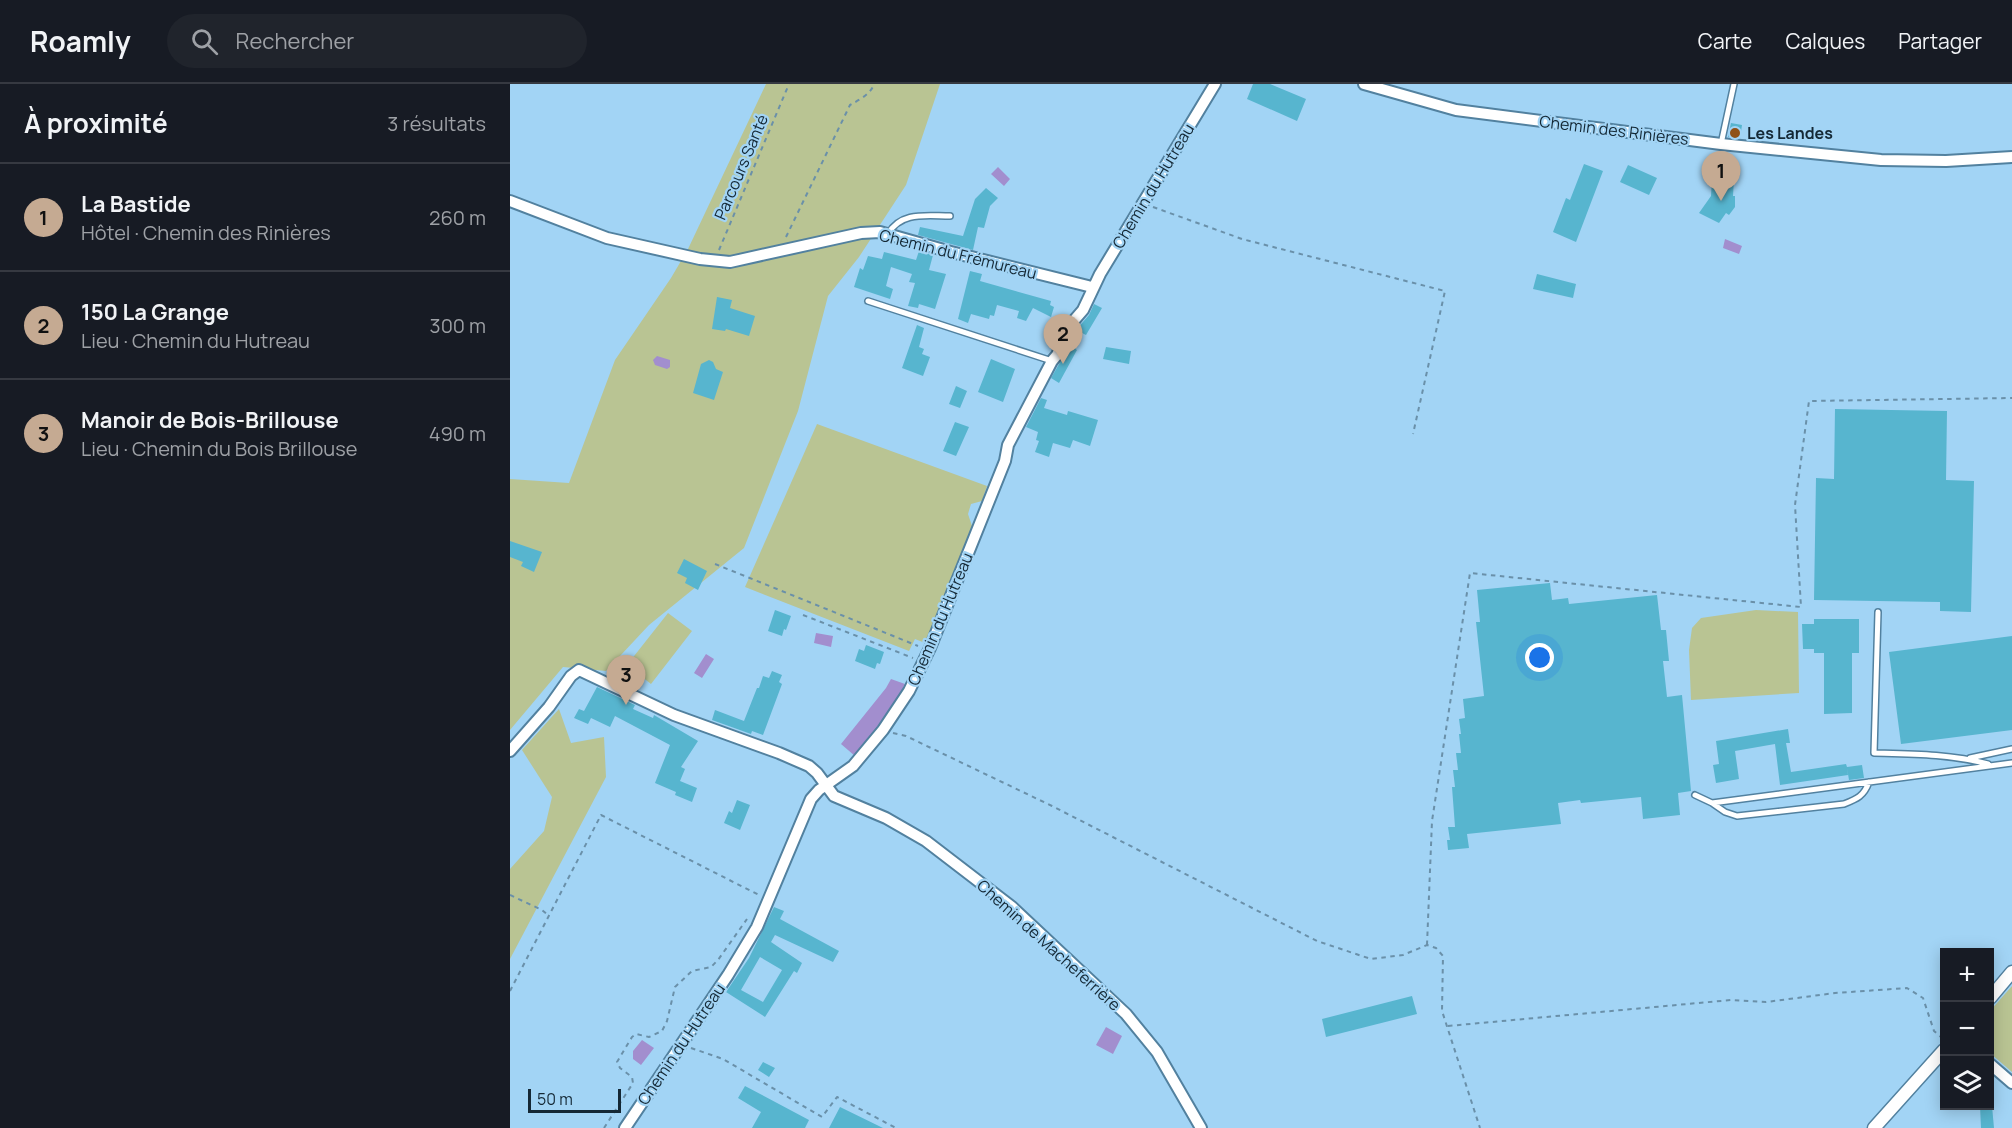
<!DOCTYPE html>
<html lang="fr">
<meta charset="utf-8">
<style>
:root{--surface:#171b24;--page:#20242c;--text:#f1f3f6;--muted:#9ea1a6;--line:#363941;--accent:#c5aa92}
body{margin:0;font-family:Manrope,sans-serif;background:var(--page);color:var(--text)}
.controls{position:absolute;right:18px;bottom:18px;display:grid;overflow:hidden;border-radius:0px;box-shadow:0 3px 15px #0003}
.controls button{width:54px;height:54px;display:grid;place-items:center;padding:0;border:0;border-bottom:2px solid var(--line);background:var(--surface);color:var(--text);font:30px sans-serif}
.scale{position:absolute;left:18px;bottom:15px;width:93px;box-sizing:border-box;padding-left:6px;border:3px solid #142835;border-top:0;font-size:16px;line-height:21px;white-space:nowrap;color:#142835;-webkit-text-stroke:4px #a2d4f5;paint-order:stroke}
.you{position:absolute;left:1030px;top:574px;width:21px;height:21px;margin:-15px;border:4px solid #fff;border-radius:50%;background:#1a73e8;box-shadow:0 0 0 9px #1a73e833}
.badge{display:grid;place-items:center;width:39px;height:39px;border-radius:50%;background:var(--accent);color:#111;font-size:20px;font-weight:700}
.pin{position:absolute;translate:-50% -50px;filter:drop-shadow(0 2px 3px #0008)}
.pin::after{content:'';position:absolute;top:32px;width:21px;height:18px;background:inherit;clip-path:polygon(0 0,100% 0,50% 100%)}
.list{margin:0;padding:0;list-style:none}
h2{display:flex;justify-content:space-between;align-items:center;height:78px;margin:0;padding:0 24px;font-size:26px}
h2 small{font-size:20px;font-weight:400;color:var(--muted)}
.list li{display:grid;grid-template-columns:39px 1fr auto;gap:18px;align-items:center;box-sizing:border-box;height:108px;padding:0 24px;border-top:2px solid var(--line)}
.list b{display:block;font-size:22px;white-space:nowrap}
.list p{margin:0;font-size:20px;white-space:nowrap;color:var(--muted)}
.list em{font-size:20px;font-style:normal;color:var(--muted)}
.icon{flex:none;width:33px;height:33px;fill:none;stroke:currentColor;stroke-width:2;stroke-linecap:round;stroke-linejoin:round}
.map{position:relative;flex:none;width:1502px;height:1044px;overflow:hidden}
header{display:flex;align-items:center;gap:36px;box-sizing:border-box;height:84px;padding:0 30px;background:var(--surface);border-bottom:2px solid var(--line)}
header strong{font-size:28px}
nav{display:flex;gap:33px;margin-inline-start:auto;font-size:21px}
.search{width:420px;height:54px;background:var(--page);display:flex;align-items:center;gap:15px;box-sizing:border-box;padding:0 21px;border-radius:33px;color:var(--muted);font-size:22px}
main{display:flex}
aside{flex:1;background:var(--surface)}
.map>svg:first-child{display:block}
.green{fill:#b9c493}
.water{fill:#a28ece}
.building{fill:#57b5cf;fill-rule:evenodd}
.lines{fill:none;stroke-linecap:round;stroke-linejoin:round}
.service-casing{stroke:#52819f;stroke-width:8}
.minor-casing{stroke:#52819f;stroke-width:14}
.tertiary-casing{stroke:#52819f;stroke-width:15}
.path{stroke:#6a90a9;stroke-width:2;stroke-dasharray:4.5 4.5;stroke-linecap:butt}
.service{stroke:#fff;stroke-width:5}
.minor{stroke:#fff;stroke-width:10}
.tertiary{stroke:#fff;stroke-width:12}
.poi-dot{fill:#905117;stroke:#a2d4f5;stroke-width:2}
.labels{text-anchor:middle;stroke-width:4.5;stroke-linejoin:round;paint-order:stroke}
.street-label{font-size:16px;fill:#142835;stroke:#a2d4f5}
.poi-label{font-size:16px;font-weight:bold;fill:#142835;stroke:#a2d4f5;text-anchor:start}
</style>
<header>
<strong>Roamly</strong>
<div class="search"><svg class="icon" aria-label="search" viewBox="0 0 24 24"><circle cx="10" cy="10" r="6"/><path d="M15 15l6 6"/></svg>Rechercher</div>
<nav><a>Carte</a><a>Calques</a><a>Partager</a></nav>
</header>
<main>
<aside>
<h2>À proximité<small>3 résultats</small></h2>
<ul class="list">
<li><span class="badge">1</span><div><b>La Bastide</b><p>Hôtel · Chemin des Rinières</p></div><em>260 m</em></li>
<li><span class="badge">2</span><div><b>150 La Grange</b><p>Lieu · Chemin du Hutreau</p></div><em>300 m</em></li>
<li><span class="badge">3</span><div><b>Manoir de Bois-Brillouse</b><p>Lieu · Chemin du Bois Brillouse</p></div><em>490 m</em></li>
</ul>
</aside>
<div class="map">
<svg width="1502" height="1044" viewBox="0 0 1502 1044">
<rect width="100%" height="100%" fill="#a2d4f5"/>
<path class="green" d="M256,0H430L396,101L349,173L318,212L288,327L234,464L139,541L96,587L53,583L0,646V395L59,399L105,276L161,194L178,165Z
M307,340L477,402L472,417L461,420L458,430L462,442L422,548L415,559L405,555L399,567L235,503Z
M1246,526L1288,528L1289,609L1181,616L1179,566L1182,544L1191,534Z
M158,529L182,547L141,600L117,581Z
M49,625L61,659L94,653L96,693L0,875V785L34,747L42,713L12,666Z
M1502,902V988L1480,969V927Z"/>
<path class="water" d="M488,83L500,95L494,102L481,90Z
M1215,155L1232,162L1229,170L1213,164Z
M147,272L160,276V283L157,285L145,281L143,276Z
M306,549L323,552L321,563L304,559Z
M196,570L204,575L192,594L184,589Z
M381,595L395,600L382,625L345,672L331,660L376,604Z
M596,943L612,952L603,970L586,961Z
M132,956L144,964L131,981L123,975V967Z"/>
<path class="building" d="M743,0H760L796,15L787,37L737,15Z
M1221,39L1232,41L1230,54L1218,53Z
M1074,80L1093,87L1066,158L1043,148L1056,114L1060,116Z
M1118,81L1147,94L1139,111L1110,98Z
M1210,94L1224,95L1223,112H1225V123L1219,131L1216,129L1209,139L1189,129L1201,112L1202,95L1210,96Z
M476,104L488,114L480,122L474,144L468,143L463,166L408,151L410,143L453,152L465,115Z
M409,167L423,171L419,186L436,190L425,225L409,220L408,224L398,222L405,199L399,198L402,190L381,183L376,202L383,205L380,215L344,203L350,184L353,186L358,172L372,175L374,168L406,176Z
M460,187L472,190L470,197L541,217L540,221L544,223L541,233L523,224L516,237L507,234L509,227L487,221L484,232L480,231L479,235L461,230L458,239L448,235Z
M1027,190L1066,200L1063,214L1023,205Z
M207,213L222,216L220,224L245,232L239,252L216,245L215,247L202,245Z
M584,220L592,224L576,251L566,246L579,231Z
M407,241L414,244L409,263L414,265L412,270L420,273L413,292L392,284Z
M560,261L567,266L549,299L541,294Z
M596,263L621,267L619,280L593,275Z
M481,275L505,285L493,318L468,308Z
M199,276L203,278L206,285L213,288L204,316L183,309L191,280Z
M446,302L457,307L450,324L439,320Z
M531,314L537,316L534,324L557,331L558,327L588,336L580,362L563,356L560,364L543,359L539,373L525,368L529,357L526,356L528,348L516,343Z
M1325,325L1437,327L1436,396L1464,397L1461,528L1430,527V518L1304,516L1306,394L1324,395Z
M445,338L459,343L446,372L433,367Z
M0,457L32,468L24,488L11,482L13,478L0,473Z
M174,475L197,487L188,506L175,499L177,494L167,489Z
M1040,499L1042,516L1058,514L1059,520L1147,511L1151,546H1156L1159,577H1153L1157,613L1172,611L1181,707L1168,709L1170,731L1133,735L1131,713L1071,719L1070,716L1048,719L1051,740L957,750L959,764L938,766L937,756H940L938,743H945L942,703H945L943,686H948L946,669H951L949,650H951L949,635L955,634L953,615L974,612L966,538H970L967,506Z
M265,526L281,532L276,546L274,545L272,552L258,547Z
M1304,535H1349V569H1342V629L1314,630V569H1304V565H1293L1292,540H1304Z
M1502,552V646L1391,660L1379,568Z
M356,561L374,568L370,580L367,579L365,585L345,577L349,565L354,567Z
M262,587L272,591L269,598L272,600L253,651L242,647L241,650L202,636L205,626L234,637L247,604H249L253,592L259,594Z
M87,603L125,621L123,625L143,634L144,631L188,657L171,683L175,685L170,697L187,704L182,718L165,711L166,708L145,699L160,661L105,632L100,643L81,634L78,640L64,634L69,625L74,627Z
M1278,645L1280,659H1276L1281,688L1336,680L1337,683L1352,681L1354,694L1339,696L1337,684L1338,691L1270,701L1265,660L1225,667L1229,695L1206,699L1203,681L1209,680L1206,657Z
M227,716L240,721L230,746L214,739L219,727L222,729Z
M264,823L274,827L270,835L329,867L323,878L265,851L261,858L292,879L287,889L284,887L255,933L216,908L239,874ZM250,873L272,886L253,918L231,906Z
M902,912L907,930L816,953L812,935Z
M253,978L265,984L259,993L248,986Z
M235,1002L299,1036L295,1044H242L251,1028L228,1014Z
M1470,1022H1482L1484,1044H1471Z
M330,1023L373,1044H319Z"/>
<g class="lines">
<defs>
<path id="service" d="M1211,60L1224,0
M378,150C391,127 416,132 440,132
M358,217L542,277
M1368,528L1364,669C1402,670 1440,670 1478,680
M1460,674L1502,665
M1185,711L1202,719L1502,679
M1202,719L1215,728L1227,732L1334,720C1347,715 1354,712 1359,698"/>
<path id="minor" d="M854,0L946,26L1211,60L1371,76L1436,77L1502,73
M0,117L97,154L190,175L220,178L351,149L370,148L441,168L578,202L582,204
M0,667L39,623L61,592L69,586L164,631L269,669L299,682L307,689L324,712L376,734L416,757L502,823L616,930L647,968L691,1044
M1480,980L1502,999
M115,1044L218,891L247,843L301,715L309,706L343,682L373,646L399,607L420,564L495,377L498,361L542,277L547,271L560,241L573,226L590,190L705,0"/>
<path id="tertiary" d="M1480,914L1502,888
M1364,1044L1434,966"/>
</defs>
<use href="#service" class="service-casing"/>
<use href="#minor" class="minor-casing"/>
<use href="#tertiary" class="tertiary-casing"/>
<path class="path" d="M643,123L732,155L935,207L903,350
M276,153L340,21C349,16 361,10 364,0
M209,166L279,0
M205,480L408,562
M293,531L403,574
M383,649L396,652L542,722L807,857L861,875L893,871L917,861L926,864L933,872L932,927L970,1044
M0,811L32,826L39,832
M917,861L922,737L960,489L1291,523L1285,421L1299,317L1502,314
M0,907L91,731L249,811
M938,942L1221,916L1256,918L1325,909L1397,904L1413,914L1424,947L1432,954
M181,964L213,975L312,1033L327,1013L386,1044
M94,1044L123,999L122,993L110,984L107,978L122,953L126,950L139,953L152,947L157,937L165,903L182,887L201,883L208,876L237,835"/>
<use href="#service" class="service"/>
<use href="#minor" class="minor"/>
<use href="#tertiary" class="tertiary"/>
</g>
<circle class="poi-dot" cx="1225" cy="49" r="6"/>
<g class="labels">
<g class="street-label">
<text transform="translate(1104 46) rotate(7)" y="6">Chemin des Rinières</text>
<text transform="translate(231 83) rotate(-67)" y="6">Parcours Santé</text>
<text transform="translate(643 102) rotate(-59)" y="6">Chemin du Hutreau</text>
<text transform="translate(448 170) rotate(14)" y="6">Chemin du Frémureau</text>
<text transform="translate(430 535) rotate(-67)" y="6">Chemin du Hutreau</text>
<text transform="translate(539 861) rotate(42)" y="6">Chemin de Macheferrière</text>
<text transform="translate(171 960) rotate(-56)" y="6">Chemin du Hutreau</text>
</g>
<g class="poi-label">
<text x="1237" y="55">Les Landes</text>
</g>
</g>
</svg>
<div class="controls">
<button>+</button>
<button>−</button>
<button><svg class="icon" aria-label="layers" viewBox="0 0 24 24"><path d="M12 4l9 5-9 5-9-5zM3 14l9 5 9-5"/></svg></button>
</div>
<div class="scale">50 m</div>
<div class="you"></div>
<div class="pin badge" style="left:1211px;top:117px">1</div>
<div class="pin badge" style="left:553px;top:280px">2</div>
<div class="pin badge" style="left:116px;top:621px">3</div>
</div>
</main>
